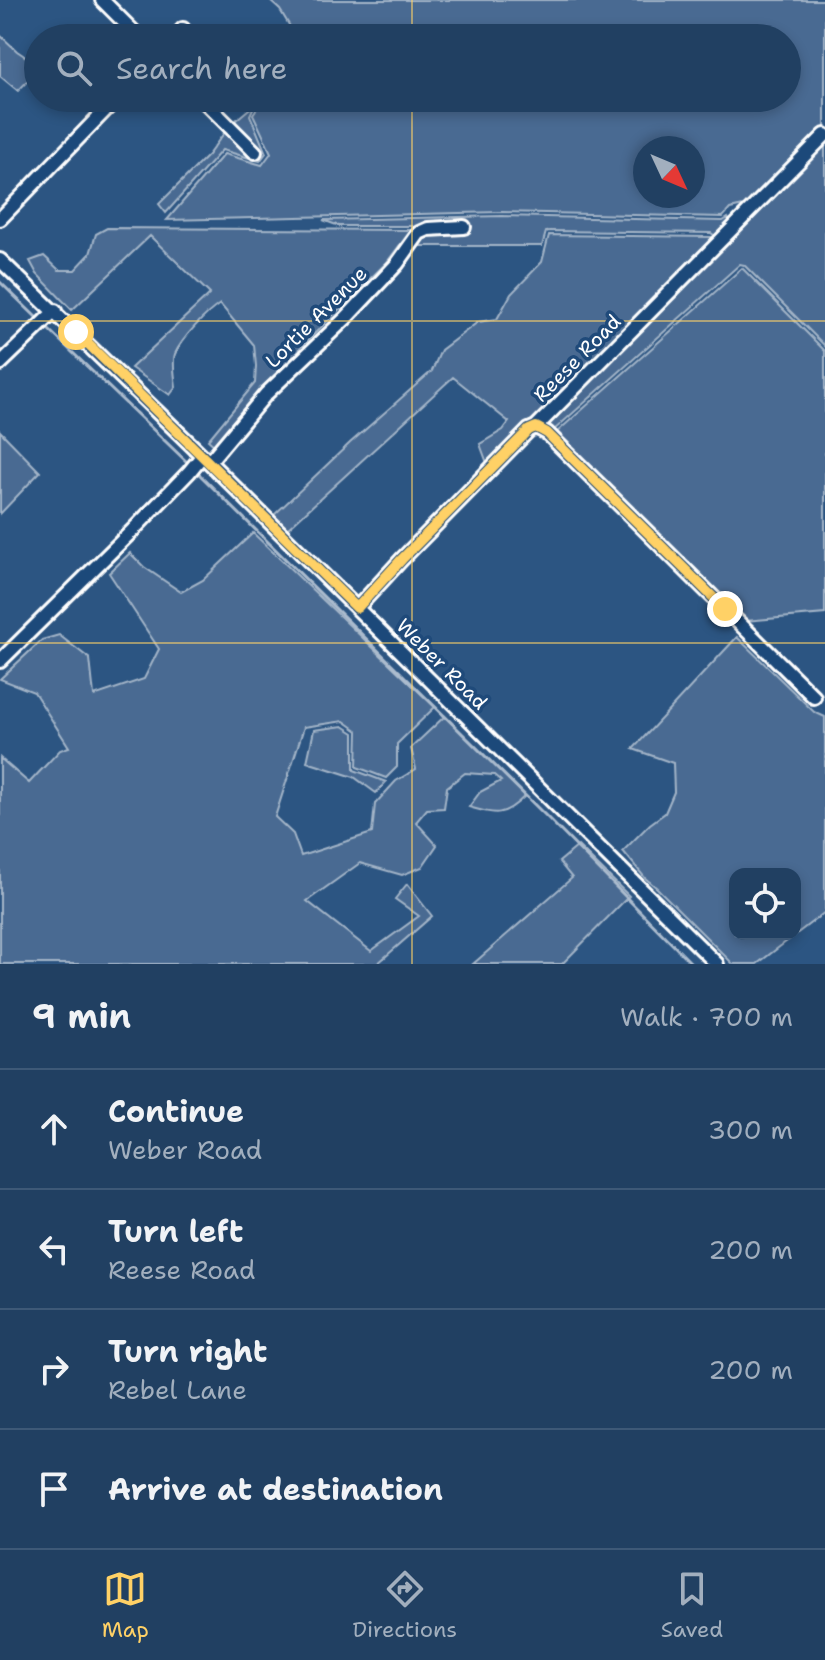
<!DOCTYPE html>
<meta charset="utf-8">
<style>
:root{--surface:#214062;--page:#2d4b6b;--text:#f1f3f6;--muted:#a2afbe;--line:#3e5977;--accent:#ffd166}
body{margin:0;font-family:"Shantell Sans",sans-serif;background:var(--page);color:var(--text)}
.controls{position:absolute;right:24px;bottom:24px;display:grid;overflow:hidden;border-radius:16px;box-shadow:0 4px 12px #0003}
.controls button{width:72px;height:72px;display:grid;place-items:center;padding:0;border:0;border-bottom:2px solid var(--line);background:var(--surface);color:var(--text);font:40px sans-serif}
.compass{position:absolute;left:633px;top:136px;width:72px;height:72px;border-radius:50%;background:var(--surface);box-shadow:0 4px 12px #0003;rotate:134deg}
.stop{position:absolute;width:24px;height:24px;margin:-18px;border:6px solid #ffd166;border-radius:50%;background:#fff}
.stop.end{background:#ffd166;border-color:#fff;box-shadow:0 2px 8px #0008}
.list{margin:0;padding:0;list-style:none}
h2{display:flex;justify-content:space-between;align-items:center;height:104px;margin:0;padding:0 32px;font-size:34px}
h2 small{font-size:26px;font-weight:400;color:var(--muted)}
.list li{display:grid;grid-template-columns:52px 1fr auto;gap:24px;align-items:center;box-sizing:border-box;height:120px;padding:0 32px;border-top:2px solid var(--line)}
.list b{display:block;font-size:30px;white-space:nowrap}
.list p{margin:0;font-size:26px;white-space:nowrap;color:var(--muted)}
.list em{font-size:26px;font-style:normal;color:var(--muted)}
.icon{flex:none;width:44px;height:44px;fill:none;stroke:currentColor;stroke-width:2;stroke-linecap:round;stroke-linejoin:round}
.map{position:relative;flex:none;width:825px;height:964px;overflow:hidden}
.search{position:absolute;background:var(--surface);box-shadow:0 4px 12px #0003;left:24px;right:24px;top:24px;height:88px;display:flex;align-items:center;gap:20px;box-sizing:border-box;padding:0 28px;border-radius:44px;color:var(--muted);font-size:30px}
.sheet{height:584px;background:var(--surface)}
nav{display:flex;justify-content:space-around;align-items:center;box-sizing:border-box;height:112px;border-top:2px solid var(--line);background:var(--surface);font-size:22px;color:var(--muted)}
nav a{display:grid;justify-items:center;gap:4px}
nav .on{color:var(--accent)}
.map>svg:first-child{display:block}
.green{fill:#486b92;stroke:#a4b5c8;stroke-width:2;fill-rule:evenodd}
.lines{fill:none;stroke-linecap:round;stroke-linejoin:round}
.stream{stroke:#acbcce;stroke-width:3}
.minor-casing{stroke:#fff;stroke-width:18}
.minor{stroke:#1f4a7a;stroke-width:12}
.route{stroke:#ffd166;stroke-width:10}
.grid{fill:none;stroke:#ffd166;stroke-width:2;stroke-opacity:0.55}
.labels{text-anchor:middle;stroke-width:7;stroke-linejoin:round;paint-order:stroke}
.street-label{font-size:20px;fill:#fff;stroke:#1f4a7a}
</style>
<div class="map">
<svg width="825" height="964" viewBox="0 0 825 964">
<rect width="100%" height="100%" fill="#2c5582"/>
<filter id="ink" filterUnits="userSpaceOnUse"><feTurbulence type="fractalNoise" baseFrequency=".0125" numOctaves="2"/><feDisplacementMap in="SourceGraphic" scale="16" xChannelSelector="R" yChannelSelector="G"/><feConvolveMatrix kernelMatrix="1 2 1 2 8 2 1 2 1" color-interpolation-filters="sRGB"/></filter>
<g filter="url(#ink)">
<path class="green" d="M269,0H825V127L748,205L730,209L723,217L501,212L167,220L224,154L262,165L271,153L253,114L264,98H787V38H297L280,10ZM645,148H693V196H645Z
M0,35L17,51L38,65V70L18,91L0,76Z
M255,104L250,115L266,153L260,161L222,150L166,213L159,204L208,155L230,125Z
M825,133V346L744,265L740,264L554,430L553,432L545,436L529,429L719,239L711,233L549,231L546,232L542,246H405L415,230L412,226H339L323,220L502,216L723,221L728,218L731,226Z
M107,228L411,230L387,262L300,348L299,357L215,446L208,440L255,383L256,366L254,345L220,304C206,313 182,338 175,354C172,362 175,377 176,387L170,395L131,368L210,294L150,236L72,310L37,274L30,261L44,256L59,270H75L90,254L96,234Z
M549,235L712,237L717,242L487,463L480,444L503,430L509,422L453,377L286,530L274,515L350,443L432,371L441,350L478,322L497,319L511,294L542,262Z
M742,268L825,351V614L745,621L557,432Z
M0,431L40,472L0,514Z
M253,533L435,707L397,744V767L386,778L357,767L358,731L344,721L304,727L275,817L293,834L301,856L372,833L375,804L396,781L416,769L411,748L445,716L525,796C504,817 497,815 469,807L480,792L501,781L494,775L465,773L447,787L444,808L427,809L416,822L437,845L422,867L402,875L360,863L307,901L371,951L419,916L395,899L407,884L432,916L377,964H0V758L29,783L60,750L69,747L34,692L0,679L42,640L59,635L90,659L94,696L144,679L159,649L109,573L130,553L144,567L181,592L203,580Z
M737,637L814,712L825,717V912L757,964H733L657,888L645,878L623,851L650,824L665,813L674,792L673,763L633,749ZM735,874H795V934H735Z
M343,726L354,733V770L386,782L376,793L354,777L307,762L314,730Z
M578,846L629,896L562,964H473L572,878L559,862Z"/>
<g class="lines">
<path class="stream" d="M0,282L38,319
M49,330L188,463
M198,473L545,815L692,964"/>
<defs>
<path id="minor" d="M102,0L140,38
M175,38L183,29
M201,98L255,152
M0,219L117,98
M0,260L209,462L717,964
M0,364L55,311
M536,427L547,433L814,697
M209,462L266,394L347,317L397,264L419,233L428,229L464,227
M357,608L402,559L529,430L536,427L825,135
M0,661L133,530L189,472L202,456"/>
</defs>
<use href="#minor" class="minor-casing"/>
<use href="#minor" class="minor"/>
</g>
</g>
<g class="lines" filter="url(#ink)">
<path class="route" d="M76,332L357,608L402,559L529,430L536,427L547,433L725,609"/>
</g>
<path class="grid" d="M412,0V38M412,98V964M0,321H825M0,643H825"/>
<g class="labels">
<g class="street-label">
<text transform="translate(316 317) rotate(-45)" y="7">Lortie Avenue</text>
<text transform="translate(577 358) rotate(-45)" y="7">Reese Road</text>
<text transform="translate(442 664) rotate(45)" y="7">Weber Road</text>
</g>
</g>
</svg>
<div class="controls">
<button><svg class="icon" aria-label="locate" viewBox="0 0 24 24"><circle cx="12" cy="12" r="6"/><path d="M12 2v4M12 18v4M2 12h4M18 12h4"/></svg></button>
</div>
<svg class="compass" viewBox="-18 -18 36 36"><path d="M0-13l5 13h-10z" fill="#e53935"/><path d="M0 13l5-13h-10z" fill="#a2afbe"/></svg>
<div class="stop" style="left:76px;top:332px"></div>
<div class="stop end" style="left:725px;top:609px"></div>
<div class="search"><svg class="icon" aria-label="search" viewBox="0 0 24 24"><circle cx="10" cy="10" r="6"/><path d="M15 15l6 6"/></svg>Search here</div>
</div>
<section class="sheet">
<h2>9 min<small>Walk · 700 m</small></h2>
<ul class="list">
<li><svg class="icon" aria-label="ahead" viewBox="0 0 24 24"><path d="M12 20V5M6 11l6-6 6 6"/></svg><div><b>Continue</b><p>Weber Road</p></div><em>300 m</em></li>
<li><svg class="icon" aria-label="left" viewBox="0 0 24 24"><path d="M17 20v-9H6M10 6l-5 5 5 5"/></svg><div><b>Turn left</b><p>Reese Road</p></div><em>200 m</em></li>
<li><svg class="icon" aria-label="right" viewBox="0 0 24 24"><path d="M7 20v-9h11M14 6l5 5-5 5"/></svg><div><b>Turn right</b><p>Rebel Lane</p></div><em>200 m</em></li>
<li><svg class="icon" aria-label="arrive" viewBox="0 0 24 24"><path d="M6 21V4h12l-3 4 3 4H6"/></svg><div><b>Arrive at destination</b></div></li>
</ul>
</section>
<nav>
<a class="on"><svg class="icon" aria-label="map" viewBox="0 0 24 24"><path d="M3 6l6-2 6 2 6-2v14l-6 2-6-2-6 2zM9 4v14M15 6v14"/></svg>Map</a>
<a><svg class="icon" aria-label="directions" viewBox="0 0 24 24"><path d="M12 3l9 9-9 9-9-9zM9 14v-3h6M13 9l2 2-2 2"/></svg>Directions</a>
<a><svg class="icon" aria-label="saved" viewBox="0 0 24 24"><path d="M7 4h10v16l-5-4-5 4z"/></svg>Saved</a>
</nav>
